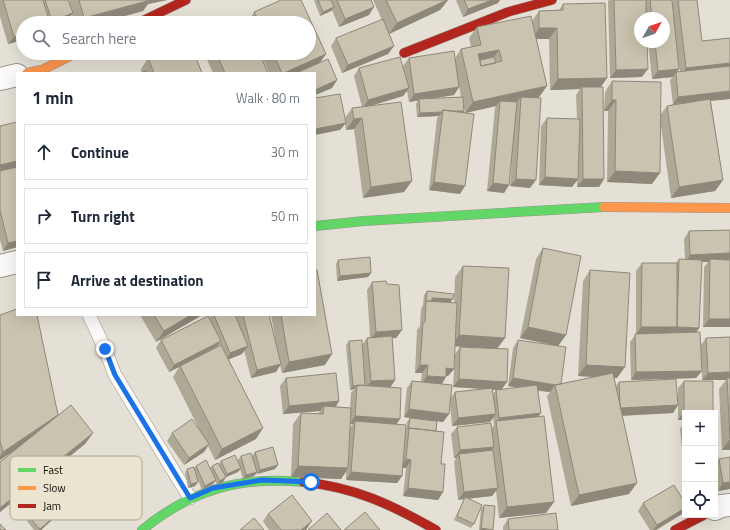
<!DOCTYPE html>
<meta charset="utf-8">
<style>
:root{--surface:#fff;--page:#f6f6f7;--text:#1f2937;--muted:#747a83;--line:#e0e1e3}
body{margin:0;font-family:"Titillium Web",sans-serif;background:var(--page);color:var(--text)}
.controls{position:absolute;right:12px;bottom:12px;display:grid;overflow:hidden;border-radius:0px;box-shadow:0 4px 16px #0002}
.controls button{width:36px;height:36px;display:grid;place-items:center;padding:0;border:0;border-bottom:1px solid var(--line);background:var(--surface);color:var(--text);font:20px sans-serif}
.compass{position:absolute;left:634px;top:12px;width:36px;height:36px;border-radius:50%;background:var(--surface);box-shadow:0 4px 16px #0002;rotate:50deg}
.stop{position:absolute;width:12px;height:12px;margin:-9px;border:3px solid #1a73e8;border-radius:50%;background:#fff}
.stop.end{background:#1a73e8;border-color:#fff;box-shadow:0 1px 4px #0008}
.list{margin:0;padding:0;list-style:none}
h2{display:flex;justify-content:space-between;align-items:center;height:52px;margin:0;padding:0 16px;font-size:17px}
h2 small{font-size:13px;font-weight:400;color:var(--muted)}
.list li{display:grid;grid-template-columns:26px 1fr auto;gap:12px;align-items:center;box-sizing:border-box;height:56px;margin:0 8px 8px;padding:0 8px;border:1px solid var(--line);border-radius:0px}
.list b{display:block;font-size:15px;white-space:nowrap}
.list em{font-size:13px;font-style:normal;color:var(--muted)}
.icon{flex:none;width:22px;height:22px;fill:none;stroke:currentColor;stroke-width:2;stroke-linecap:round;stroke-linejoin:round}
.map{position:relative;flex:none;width:730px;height:530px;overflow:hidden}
.search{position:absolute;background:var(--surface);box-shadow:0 4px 16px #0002;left:16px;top:16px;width:300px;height:44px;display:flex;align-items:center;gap:10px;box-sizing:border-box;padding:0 14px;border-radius:22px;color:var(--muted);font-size:15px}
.panel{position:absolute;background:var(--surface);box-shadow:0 4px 16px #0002;left:16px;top:72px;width:300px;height:244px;border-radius:0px}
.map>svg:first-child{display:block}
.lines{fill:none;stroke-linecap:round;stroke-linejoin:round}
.lane-casing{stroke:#99958d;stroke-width:14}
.street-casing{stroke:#99958d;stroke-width:24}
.fast-casing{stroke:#99958d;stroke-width:10}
.slow-casing{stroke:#99958d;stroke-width:10}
.jam-casing{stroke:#99958d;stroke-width:10}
.lane{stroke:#fbfaf9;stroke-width:13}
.street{stroke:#fbfaf9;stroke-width:22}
.fast{stroke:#63d668;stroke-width:9}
.slow{stroke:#ff974d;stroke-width:9}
.jam{stroke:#b3261e;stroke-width:9}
.wall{fill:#aea896;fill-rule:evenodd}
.shaded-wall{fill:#8d887a}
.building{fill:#cac3af;stroke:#8d887a;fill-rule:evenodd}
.route{stroke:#1a73e8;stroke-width:5}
.key{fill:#ebe4cf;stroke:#aaa493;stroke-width:1}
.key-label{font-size:11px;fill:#110f08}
</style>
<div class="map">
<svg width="730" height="530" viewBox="0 0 730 530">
<rect width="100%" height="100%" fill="#e5e0d5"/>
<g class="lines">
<defs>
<path id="lane" d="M89,315L105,349L115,375L190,498"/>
<path id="street" d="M0,79L17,75
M0,266L17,262
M715,509L721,506L730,505"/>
<path id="fast" d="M315,226L364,221L604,207
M142,530C191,490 240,476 303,482"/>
<path id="slow" d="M27,73L42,70L76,53
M604,207L730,208"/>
<path id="jam" d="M138,23L186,0
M404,53L508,12L552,0
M303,482C355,487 392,505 436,530
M675,530L704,515"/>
</defs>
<use href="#lane" class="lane-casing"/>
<use href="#street" class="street-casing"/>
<use href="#fast" class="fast-casing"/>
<use href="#slow" class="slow-casing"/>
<use href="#jam" class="jam-casing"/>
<use href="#lane" class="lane"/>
<use href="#street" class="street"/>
<use href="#fast" class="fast"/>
<use href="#slow" class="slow"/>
<use href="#jam" class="jam"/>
</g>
<path class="wall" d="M0,0H68L70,6L69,0H167L148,4L143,11L99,23H74L72,14L67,21L62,23H23V40L8,44L0,17Z
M281,0H301L326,54L320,63L328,59L337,80L332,88L315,95V73H269L260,53H309V23H247L254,12Z
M314,0H371L369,15L339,27L332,10L331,11L320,16Z
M373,0H448L440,10L389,34L394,46L388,54L342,73L331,46L336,38L382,20Z
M456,0H500L498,3L463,17Z
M609,0H672V2L673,0H697L702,41L730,38V99L711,101L723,180L715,191L671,198L661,126L652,184L607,182L608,111H604L605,92L612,81L661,114L667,106L673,104L670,80L673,77L652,79L648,42H664V18H640L642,77L610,78L608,1ZM676,43L680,72H677L679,69Z
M563,4L607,78L601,87L604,179L599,187H577V180L572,187L539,185L541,126L547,118L577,119L576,95L580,89L550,90L549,39H536L547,86L539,97L537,98L530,188L510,186L512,160L509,185L504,193L487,191L495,108L496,106L465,113L460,194L429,190L437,118L439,116L417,117L416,104L418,100L409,102L407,91L403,96L371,106L404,192L363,198L354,129L346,130L345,123L340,130L345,118L352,108L362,107L354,76L359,68L404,72L403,66L409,58H455L461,49L471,47L469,38L477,27L532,21L539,11L559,10ZM459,86L461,97L429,99L454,95L459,87ZM464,108L465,113H462Z
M204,53H259L268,73H213Z
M148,58L202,73H138L142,72L141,69Z
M0,126L17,247L3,251L0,240Z
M730,230V327H703L704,267L708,262H701L699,328L696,332L701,345L706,338L730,337V450H722L719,389L726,380H702V371L696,378L631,380L630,342L636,334V271L642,263H676L679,259H685L684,239L689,231Z
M543,248L566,335L558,346L520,338L536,259Z
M338,260L371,273L368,277L337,281L336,264Z
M463,266L505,338L497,348L507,382L502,389L517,388L508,386L513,348L518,340L561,384L593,377L578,376L583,281L590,270L617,378H614L616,386L619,382L678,405L673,413L622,416L629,494L571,506L547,396L550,392L538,391L539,416L554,502L546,513L499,518L496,491L492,496L468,499L474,524L471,528L454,520L464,499L458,500L454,462L456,458H454L451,434L457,427L492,428L494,425L493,418L490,422L452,426L450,404L449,414L443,422L437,421L436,431L441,464L443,492L438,500L403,496L406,468H403L402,476L397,483L346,480V472L341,479L291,477L293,424L301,413H318L320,411L283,414L280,386L286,378L339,401L336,407L350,408L351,393L354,389L350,390L346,345L349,341L362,345L367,338L370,337L367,290L372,282L402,330L396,338H392L395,380L390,387L400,419L396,425L406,433L407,422L410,418L404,417L407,388L412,381L421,382L422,373H415L417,330L420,326L421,309L423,305L424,295L427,291L451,303H454L455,277ZM455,346L484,348L460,347L455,354L453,387L483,389L455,392L450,399L442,384L446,376H448L454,369ZM493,390H498H496L493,394ZM350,424H353L350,428Z
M0,315L58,415L93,433L85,444L0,512V462L19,447L0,460Z
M140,315H202L156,342Z
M211,315H235L237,321L236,315H269L277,349L271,315H315L325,365L282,373L280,365L276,372L251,378L244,350L242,354L229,359L256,439L215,460L208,446L204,452L184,465L167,441L172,433L200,431L173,377L179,367L169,372L156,348L161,340L209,318Z
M684,381L712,413L678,420V388Z
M685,421V466H684L680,429Z
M255,452L275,469L257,474V473L254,476L243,479L240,469L238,472L226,477L223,482L217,485L215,481L213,484L202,490L197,478L195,486L188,488L185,473L187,469L194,468L196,466L210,468L212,466L219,464L221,461L238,463V460L241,456H252Z
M719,459L730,489L718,491L715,476V465Z
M643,503H685V510L682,514L656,530H650L638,511Z
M484,505L493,530H479L481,509Z
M268,514L307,529L306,530H269L263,521Z
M55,516L52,520L41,530H34L27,521L29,517Z
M508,519L558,530H503V527Z"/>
<path class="shaded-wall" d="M146,0H167L148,4L143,11L99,23H80L84,18Z
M447,0H448L440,10L389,34L397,23Z
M492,0H500L498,3L463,17L468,9Z
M334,7L331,11L320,16L323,12Z
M374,7L369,15L339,27L345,19Z
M73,13L67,21L62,23H50L52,21Z
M539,28H557L549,39H532Z
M23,34V40L8,44L14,37Z
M394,46L388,54L342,73L348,65Z
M499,50L491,61L474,64L478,54Z
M326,54L318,65L301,73H284Z
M730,63V70L680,76L686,68Z
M648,69L642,77L610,78L616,70Z
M679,69L673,77L652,79L658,71Z
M607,78L599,89L582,87L580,89L550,90L558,79Z
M337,80L332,88L315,95V90Z
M547,86L539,97L520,101L521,97L517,102L500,101L496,106L465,113L473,102Z
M459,87L454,95L409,102L414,94Z
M409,88L403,96L363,108L368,100Z
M730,91V99L673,104L678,97Z
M612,100H616L608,111H604Z
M464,111L461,115L443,112Z
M442,112L439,116L417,117L420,113Z
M362,118L354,129L346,130L354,119Z
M346,123L340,130L315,135V129Z
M17,161V168L0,172V165Z
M615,171L660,173L652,184L607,182Z
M545,177L578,179L572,187L539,185Z
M516,179L536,180L530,188L510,186Z
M583,179H604L599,187H577Z
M723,180L715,191L671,198L679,187Z
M412,181L404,192L363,198L371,187Z
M434,182L465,186L460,194L429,190Z
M493,183L509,185L504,193L487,191Z
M17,241V247L3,251L8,243Z
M730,253V261L710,259L708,262H685L690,255Z
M371,273L368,277L337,281L340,276Z
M432,298L453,299L450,303L432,302Z
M191,315H202L156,342L164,331Z
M709,319H730V327H703Z
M528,327L566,335L558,346L520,338Z
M641,327H677L671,335L636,334Z
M677,327L699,328L694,336L672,335Z
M402,330L396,338L370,340L376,332Z
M459,335L505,338L497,349L451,346Z
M221,341L215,348L180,366L179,367L169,372L174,365Z
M248,346L242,354L225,361L230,353Z
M332,354L325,365L282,373L289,362Z
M281,364L276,372L251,378L257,370Z
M420,365H428L422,373H415Z
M586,365L625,367L617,378L578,376Z
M446,368L454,369L448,376H441Z
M702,371L696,378L631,380L636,372Z
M730,372V380L727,378L726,380H702L708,373Z
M427,376L446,377L441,385L421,384Z
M513,378L555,385L550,392L508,386Z
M459,379L507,382L501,390L453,387Z
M395,380L390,388L365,389L371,381Z
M357,385L354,389L350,390L353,386Z
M339,401L334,409L324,406L320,411L283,414L289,406Z
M678,405L673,413L614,416L620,408Z
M409,409L449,414L443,422L404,417Z
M684,412H713L712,413H685V420H678Z
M541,413L535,421L497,422L499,418Z
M496,414L490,422L452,426L458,418Z
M58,415L51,426L0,460V456L3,452Z
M355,416L400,419L394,427L355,421L353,424H350Z
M263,428L256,439L215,460L222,449Z
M93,433L85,444L0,512V508Z
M730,439V450H722Z
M209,444L204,452L184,465L189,458Z
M494,447L488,454H459L456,458H454L460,450Z
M406,459L411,460L406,468L400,467Z
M278,465L275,469L257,474L260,470Z
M298,466L348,468L341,479L291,477Z
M241,468L238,472L226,477L223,482L217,485L220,481L224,478L227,474Z
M257,472L254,476L243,479L246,475Z
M351,472L402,476L397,483L346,480Z
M216,480L213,484L202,490L205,486Z
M198,482L195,486L188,488L191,484Z
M730,482V489L718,491L723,483Z
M637,483L629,494L571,506L579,495Z
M408,488L443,492L438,500L403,496Z
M498,488L492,496L464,499L465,497L464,499L458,500L464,492Z
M554,502L546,513L499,518L507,507Z
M685,508V510L682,514L656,530H653L657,525Z
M55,516L52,520L41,530H39Z
M312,521L306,530H301Z
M481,528L493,530H480Z"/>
<path class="building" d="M3,0H43L50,23H23V34L14,37Z
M45,0H68L73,13L52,21Z
M79,0H151L84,18Z
M281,0H301L326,54L284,73H282L273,53H309V23H260L254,12Z
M318,0H331L334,7L323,12Z
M337,0H371L374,7L345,19Z
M386,0H447L397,23Z
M464,0H492L468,9Z
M614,0H646V18H640V42H647L648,69L616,70Z
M650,0H672L679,69L658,71L655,42H664V18H652Z
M678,0H697L702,41L730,38V63L686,68Z
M605,3L607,78L558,79L557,28H539V11L563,10V4Z
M531,16L547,86L473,102L461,49L481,45L477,27ZM499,50L502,61L481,66L478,54Z
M244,19L246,23H235Z
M383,19L394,46L348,65L336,38Z
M454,51L459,87L414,94L409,58Z
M162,53H194L202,73H154L148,58Z
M216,53H259L268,73H225Z
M400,57L409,88L368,100L359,68Z
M494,57L496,63L481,66L480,60Z
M328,59L337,80L315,90V73H296Z
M730,66V91L678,97L676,72Z
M147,71L148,73H138Z
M612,81L661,82L660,173L615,171L616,100H612Z
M582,87H603L604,179H583Z
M340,94L346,123L315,129V98Z
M463,97L464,111H451L443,110L442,112L420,113L419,99Z
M521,97L541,98L536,180L516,179Z
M710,99L723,180L679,187L667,106Z
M500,101L517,102L509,185L493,183Z
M401,102L412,181L371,187L362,118L354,119L352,108Z
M443,110L474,114L465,186L434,182Z
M547,118L580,119L578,179L545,177Z
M17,122V161L0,165V126Z
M17,167V241L8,243L0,210V171Z
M730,230V253L690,255L689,231Z
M543,248L581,256L566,335L528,327Z
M370,257L371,273L340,276L338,260Z
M679,259L702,260L699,328L677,327Z
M710,259L730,260V319H709Z
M642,263H677V327H641Z
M463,266L509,268L505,338L459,335Z
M315,270H317L332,354L289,362L281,315H315Z
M590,270L630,273L625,367L586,365Z
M386,281L387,284L399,285L402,330L376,332L372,282Z
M427,291L454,294L453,299L432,298V301H426Z
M426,301L457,303L454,369L446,368V377L427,376L428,365H420L423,322H425Z
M17,309V315H37L58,415L3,452L0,441V315Z
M154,315H191L164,331Z
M214,315H235L248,346L230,353Z
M243,315H269L281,364L257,370Z
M208,316L221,341L174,365L161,340Z
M700,332L702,371L636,372L635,334Z
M392,336L395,380L371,381L367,338Z
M730,337V372L708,373L706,338Z
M362,340L365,385L353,386L349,341Z
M518,340L566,347L561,384L556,385L513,378Z
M221,345L263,428L222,449L180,366Z
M460,347L508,349L507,382L459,379Z
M336,373L339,401L289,406L286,378Z
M613,373L637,483L579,495L555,385Z
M727,378H730V439Z
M676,379L678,405L621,408L620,404L619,382Z
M412,381L452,385L449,414L409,409Z
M684,381H713V412H684Z
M357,385L401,388L400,419L355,416Z
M537,385L541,413L499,418L496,390Z
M492,388L496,414L458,418L455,392Z
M71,405L93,433L0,508V462Z
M324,406L351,408L348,468L298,466L301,413L323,414Z
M544,416L554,502L507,507L496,421Z
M410,418L437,421L436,431L409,428L408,430Z
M192,419L209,444L189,458L172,433Z
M355,421L406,425L402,476L351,472Z
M491,423L494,447L460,450L457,427Z
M409,428L444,432L441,464H445L443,492L408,488L411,460L406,459Z
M715,436L717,455L715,456Z
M273,447L278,465L260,470L255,452Z
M493,450L498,488L464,492L459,454Z
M251,453L257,472L246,475L241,456Z
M235,455L241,468L227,474L221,461Z
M730,457V482L723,483L719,459Z
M206,460L216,480L205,486L196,466Z
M218,463L226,477L220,481L212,466Z
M194,467L198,482L191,484L187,469Z
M674,485L685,503V508L657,525L643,503Z
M292,495L312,521L301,530H281L268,514Z
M465,497L482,505L474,524L457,516Z
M45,504L55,516L40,529L29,517Z
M484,505L495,506L493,530L481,528Z
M365,512L380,530H344Z
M327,513L341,530H308Z
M556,513L558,530H509L508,519Z
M254,518L264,530H240Z
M0,524L6,530H0Z"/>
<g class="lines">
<path class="route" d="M105,349L115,375L190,498L213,488L262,480L311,482"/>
</g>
<rect x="10" y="456" width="132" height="64" rx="6" class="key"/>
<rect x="18" y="468" width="18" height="4" fill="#63d668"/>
<rect x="18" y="486" width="18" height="4" fill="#ff974d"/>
<rect x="18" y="504" width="18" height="4" fill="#b3261e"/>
<g class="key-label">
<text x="43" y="474">Fast</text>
<text x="43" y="492">Slow</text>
<text x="43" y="510">Jam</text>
</g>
</svg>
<div class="controls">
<button>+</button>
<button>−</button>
<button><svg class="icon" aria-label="locate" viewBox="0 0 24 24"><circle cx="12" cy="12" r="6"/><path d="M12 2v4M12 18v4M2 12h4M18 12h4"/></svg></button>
</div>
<svg class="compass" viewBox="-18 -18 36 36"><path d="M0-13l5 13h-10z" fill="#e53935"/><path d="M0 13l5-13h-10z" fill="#747a83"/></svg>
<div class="stop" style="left:311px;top:482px"></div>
<div class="stop end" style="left:105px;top:349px"></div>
<div class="search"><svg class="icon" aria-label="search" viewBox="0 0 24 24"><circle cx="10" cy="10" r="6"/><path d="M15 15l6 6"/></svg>Search here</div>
<section class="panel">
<h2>1 min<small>Walk · 80 m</small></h2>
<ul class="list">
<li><svg class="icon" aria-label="ahead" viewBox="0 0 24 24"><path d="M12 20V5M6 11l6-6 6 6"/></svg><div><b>Continue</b></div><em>30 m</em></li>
<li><svg class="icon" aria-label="right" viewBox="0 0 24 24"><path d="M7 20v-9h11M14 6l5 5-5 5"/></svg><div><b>Turn right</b></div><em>50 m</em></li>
<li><svg class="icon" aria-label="arrive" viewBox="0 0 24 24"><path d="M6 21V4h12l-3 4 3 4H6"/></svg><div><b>Arrive at destination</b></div></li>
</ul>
</section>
</div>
